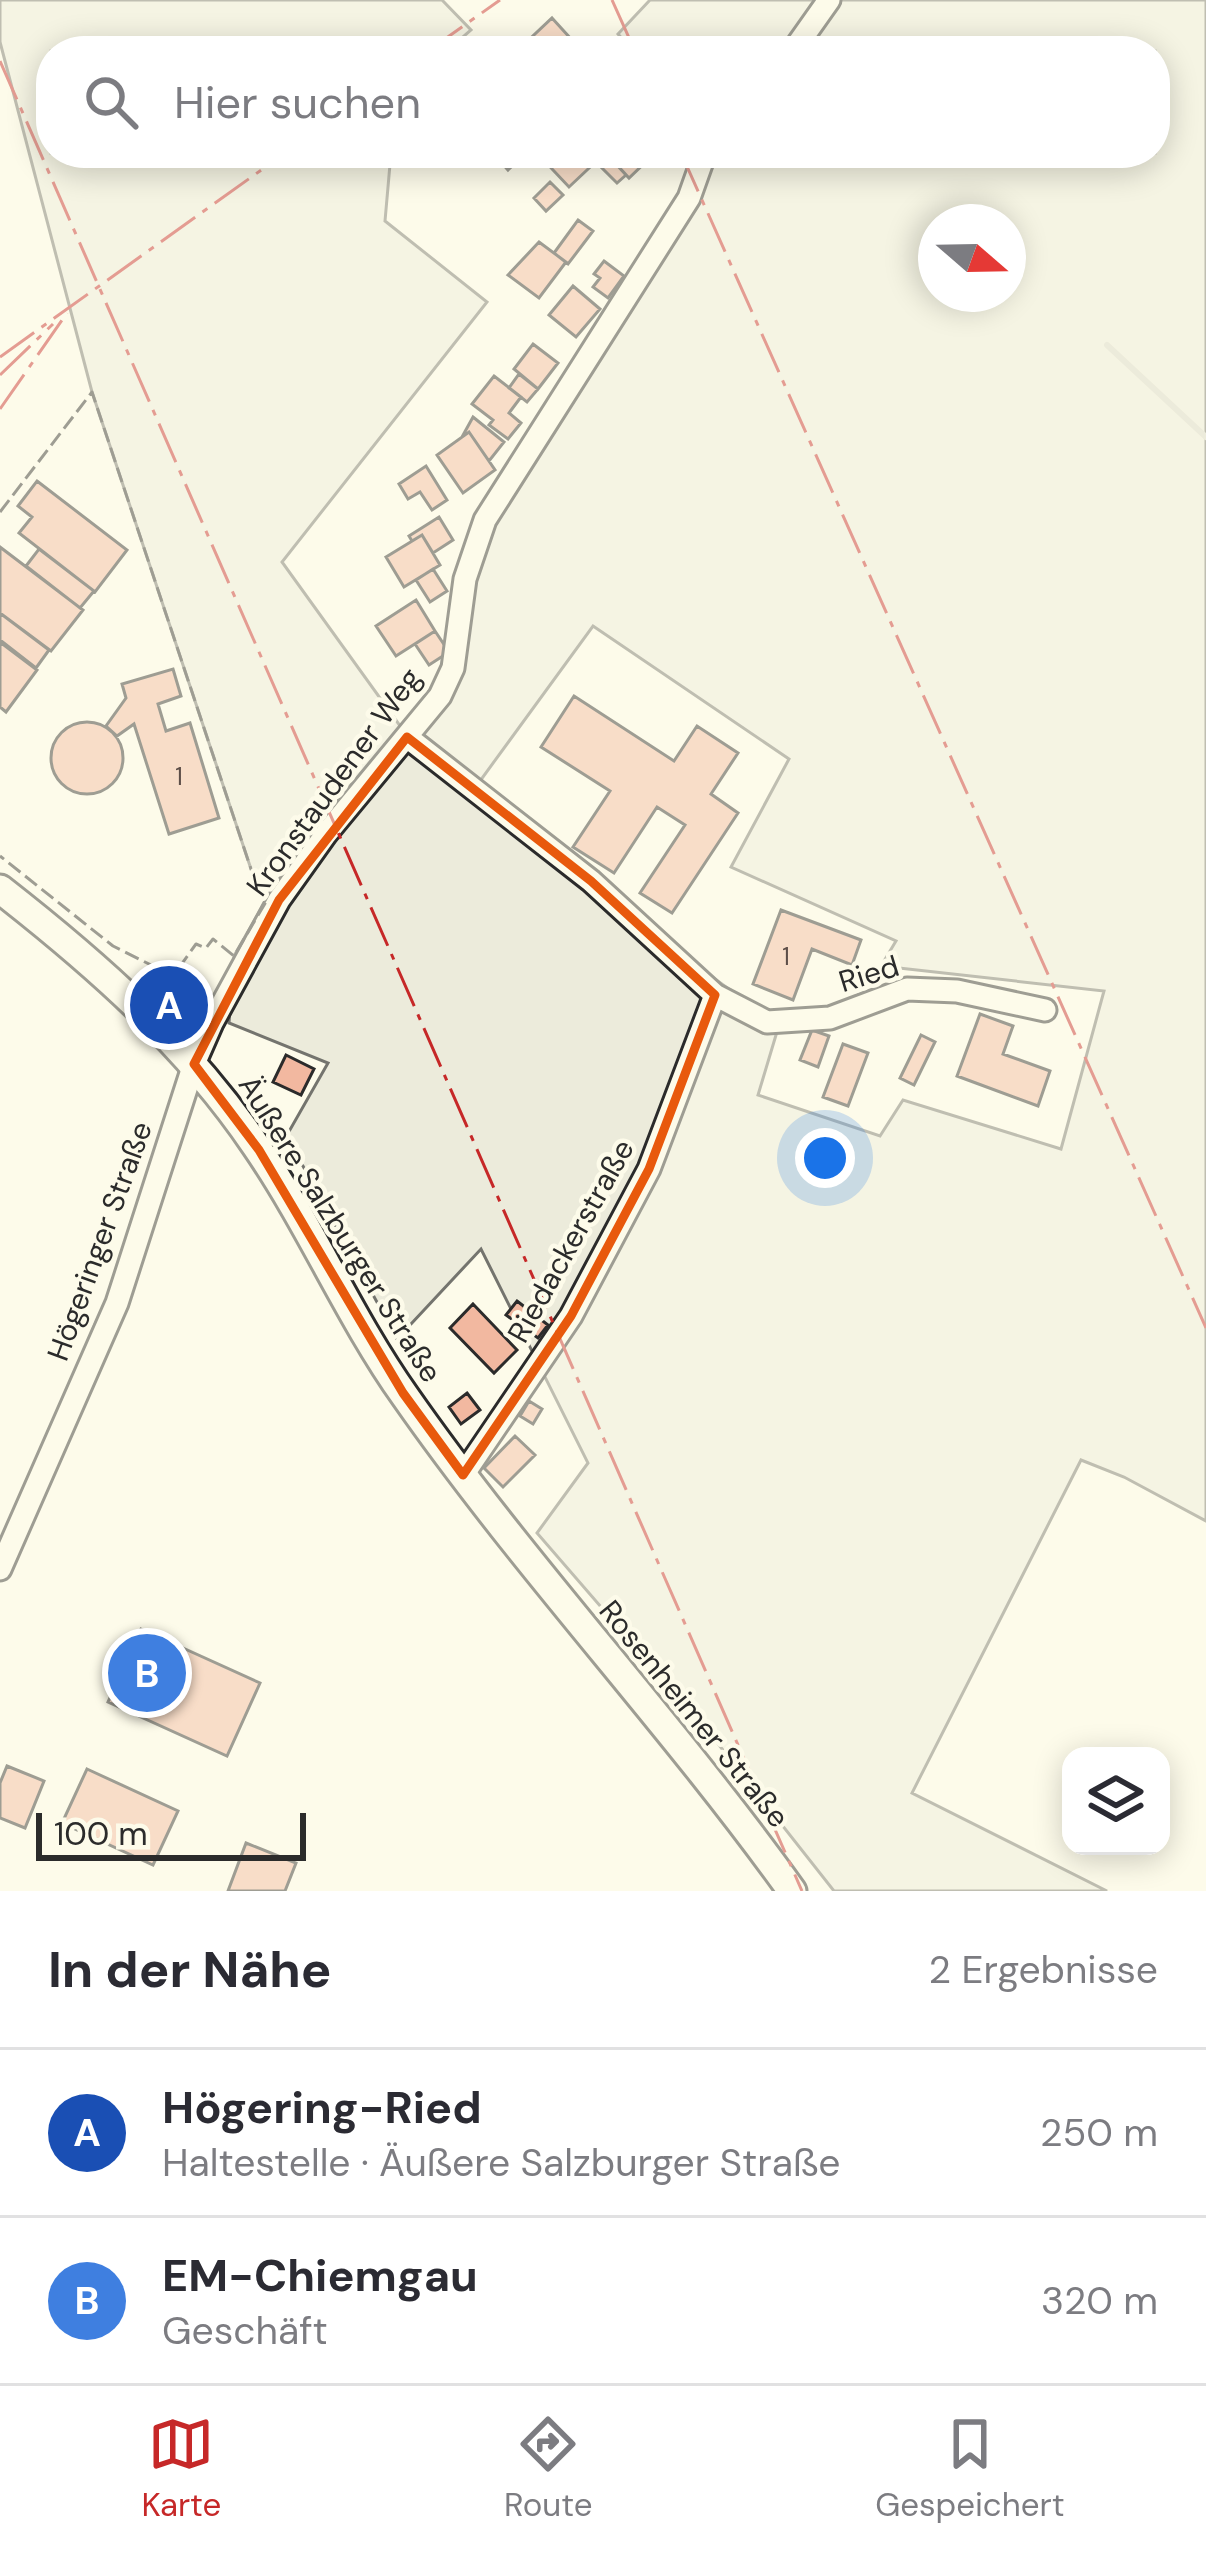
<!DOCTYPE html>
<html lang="de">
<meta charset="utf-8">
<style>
:root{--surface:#fff;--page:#f7f7f7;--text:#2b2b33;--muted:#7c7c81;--line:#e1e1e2;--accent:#c62828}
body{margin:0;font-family:"DM Sans",sans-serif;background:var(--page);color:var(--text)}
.controls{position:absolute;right:36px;bottom:36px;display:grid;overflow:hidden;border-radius:24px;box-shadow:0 6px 30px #0003}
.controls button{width:108px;height:108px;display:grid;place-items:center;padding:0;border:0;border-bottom:3px solid var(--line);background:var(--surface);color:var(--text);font:60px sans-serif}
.compass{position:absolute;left:918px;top:204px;width:108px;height:108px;border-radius:50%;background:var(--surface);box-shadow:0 6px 30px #0003;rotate:110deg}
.scale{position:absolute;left:36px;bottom:30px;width:270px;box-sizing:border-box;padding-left:12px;border:6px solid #2b2b2b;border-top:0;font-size:33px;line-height:42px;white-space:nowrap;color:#2b2b2b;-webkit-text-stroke:9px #fdfbea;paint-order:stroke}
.you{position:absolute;left:825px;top:1158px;width:42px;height:42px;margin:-30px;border:9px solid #fff;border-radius:50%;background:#1a73e8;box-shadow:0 0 0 18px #1a73e833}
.badge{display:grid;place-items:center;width:78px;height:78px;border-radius:50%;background:var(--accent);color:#fff;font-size:39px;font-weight:700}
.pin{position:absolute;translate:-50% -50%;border:6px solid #fff;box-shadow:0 3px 12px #0006}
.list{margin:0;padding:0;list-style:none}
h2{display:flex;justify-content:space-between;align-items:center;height:156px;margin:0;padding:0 48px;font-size:51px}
h2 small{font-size:39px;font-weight:400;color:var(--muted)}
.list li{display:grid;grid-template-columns:78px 1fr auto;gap:36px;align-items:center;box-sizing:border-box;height:168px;padding:0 48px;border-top:3px solid var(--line)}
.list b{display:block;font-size:45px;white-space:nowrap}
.list p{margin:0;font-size:39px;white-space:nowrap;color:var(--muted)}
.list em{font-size:39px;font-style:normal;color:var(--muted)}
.icon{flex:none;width:66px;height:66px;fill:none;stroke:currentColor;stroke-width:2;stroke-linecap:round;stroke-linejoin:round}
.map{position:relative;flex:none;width:1206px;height:1891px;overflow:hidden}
.search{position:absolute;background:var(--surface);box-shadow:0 6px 30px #0003;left:36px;right:36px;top:36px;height:132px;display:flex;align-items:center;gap:30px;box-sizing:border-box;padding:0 42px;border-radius:48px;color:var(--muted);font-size:45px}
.sheet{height:492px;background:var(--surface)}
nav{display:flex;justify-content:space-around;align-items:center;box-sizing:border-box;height:168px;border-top:3px solid var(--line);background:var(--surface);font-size:33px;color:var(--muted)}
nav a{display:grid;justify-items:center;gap:6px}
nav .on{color:var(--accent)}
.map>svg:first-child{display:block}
.green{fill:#ecebdb;stroke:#74746e;stroke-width:3;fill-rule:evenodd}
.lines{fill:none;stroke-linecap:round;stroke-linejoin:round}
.stream{stroke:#d8d7c9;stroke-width:6}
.building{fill:#f2b8a0;stroke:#2b2b2b;stroke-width:3}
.minor-casing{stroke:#2b2b2b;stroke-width:27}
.major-casing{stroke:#2b2b2b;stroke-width:33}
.minor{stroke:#fdfbea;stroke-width:21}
.major{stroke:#fdfbea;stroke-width:27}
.fence{stroke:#2b2b2b;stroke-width:3;stroke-dasharray:15 6;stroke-linecap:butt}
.power{stroke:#c62828;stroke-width:3;stroke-dasharray:42 9 6 9;stroke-linecap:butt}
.marked{fill:none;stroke:#e8590c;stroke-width:9;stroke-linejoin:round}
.labels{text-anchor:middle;stroke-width:9;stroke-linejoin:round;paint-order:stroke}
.number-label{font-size:24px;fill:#5d4e48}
.street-label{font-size:30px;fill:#2b2b2b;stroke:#fdfbea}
</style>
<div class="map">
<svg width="1206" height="1891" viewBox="0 0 1206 1891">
<rect width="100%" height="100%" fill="#fdfbea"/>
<path class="green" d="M0,0H442L471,30L447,51H51V153H391L385,221L487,302L282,562L403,730L451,668L461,578L658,237L700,153H1155V51H633L618,34L650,0H1206V1521L1124,1477L1081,1460L912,1793L1107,1891H834L704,1726L537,1533L588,1463L481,1249L397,1339L303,1166L283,1142L328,1063L229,1023L234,956L266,900L259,893L92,392L0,42ZM936,222H1008V294H936ZM593,626L789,759L731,867L896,941L881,966L1104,991L1061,1149L903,1100L880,1136L758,1095L779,1025L708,974L480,781Z"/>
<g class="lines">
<path class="stream" d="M1107,345L1206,437"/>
</g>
<path class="building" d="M552,18L582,51H517Z
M493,153H526L508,170Z
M537,153H605L569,187Z
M606,153L626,175L617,183L596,162Z
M606,153H655L629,178Z
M550,182L563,195L546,211L534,198Z
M578,220L593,231L568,264L554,253Z
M539,242L566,262L539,298L508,275Z
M604,261L624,276L608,298L593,287L600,278L594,274Z
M573,286L600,309L576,337L549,315Z
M533,344L558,363L538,389L514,369Z
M519,374L538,389L527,402L509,388Z
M494,376L521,397L509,413L521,423L508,439L489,425L493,420L472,404Z
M473,417L504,442L489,461L469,432L462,437Z
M469,432L495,470L463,493L437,455Z
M426,466L447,500L432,510L420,492L408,499L399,484Z
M37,481L127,550L95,592L19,533L32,517L18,506Z
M439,517L453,540L433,553L422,535L412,541L409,536Z
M422,535L440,565L404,587L386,557Z
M0,547L83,610L51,651L0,613Z
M39,549L94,591L80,608L26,566Z
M433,569L447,591L430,602L416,580Z
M416,600L435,631L396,656L376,626Z
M0,613L49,650L36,668L0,640Z
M435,631L449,652L429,665L415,644Z
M0,642L37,670L6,712L0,707Z
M173,669L181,696L158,704L166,731L190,723L219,818L169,834L134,724L117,736L106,726L126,698L122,684Z
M574,696L674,761L697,726L738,753L711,794L738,813L672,913L640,893L685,825L657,807L614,873L573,847L610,791L541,747Z
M51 758a36 36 0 1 1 72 0a36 36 0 1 1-72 0Z
M781,910L861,940L852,965L812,949L793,1000L753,984Z
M980,1014L1013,1026L1003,1054L1050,1071L1038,1106L957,1076Z
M812,1030L829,1036L818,1067L800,1060Z
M921,1035L935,1042L914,1085L900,1078Z
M843,1044L868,1053L848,1106L823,1097Z
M286,1055L314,1069L301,1095L273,1082Z
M517,1301L548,1325L538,1338L506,1315Z
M473,1304L517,1350L494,1373L450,1328Z
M467,1393L480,1410L461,1424L449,1407Z
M529,1401L542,1409L533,1424L520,1416Z
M515,1436L535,1455L503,1487L484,1468Z
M141,1629L260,1683L227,1756L108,1702Z
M7,1766L44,1781L25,1828L0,1818V1783Z
M87,1769L178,1811L153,1865L62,1823Z
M246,1843L296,1863L285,1891H228Z"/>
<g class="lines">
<defs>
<path id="minor" d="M793,51L829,0
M407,737L591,881L715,995L649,1169L571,1316L463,1475
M715,995L767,1022L830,1018L907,989L957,991L1045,1010
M0,1569L117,1303L194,1064L212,1023L279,900L326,834L440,696L453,668L465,579L485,520L689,198L705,153"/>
<path id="major" d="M0,889C96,964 188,1045 256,1146C311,1226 349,1317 405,1396C525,1568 670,1721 792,1891"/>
</defs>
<use href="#minor" class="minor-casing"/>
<use href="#major" class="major-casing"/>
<use href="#minor" class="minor"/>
<use href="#major" class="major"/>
<path class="fence" d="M0,512L92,392L259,893L267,900L234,956L213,939L206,948L196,944L173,976L113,946L0,856"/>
<path class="power" d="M612,0L635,51
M428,51L500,0
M0,61L802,1891
M681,153L1206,1328
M0,357L285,153
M0,375L53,324
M0,409L67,313"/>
</g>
<path d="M0 0H1206V1891H0ZM407,737L591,881L715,995L649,1169L571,1316L463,1475L403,1393L259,1150L194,1064L279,900Z" fill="#fdfbea" fill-opacity=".55" fill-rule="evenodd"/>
<path class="marked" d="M407,737L591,881L715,995L649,1169L571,1316L463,1475L403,1393L259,1150L194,1064L279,900Z"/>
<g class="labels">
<g class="number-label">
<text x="179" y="785">1</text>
<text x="786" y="965">1</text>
</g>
<g class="street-label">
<text transform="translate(334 782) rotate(-54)" y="10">Kronstaudener Weg</text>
<text transform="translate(869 974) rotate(-17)" y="10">Ried</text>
<text transform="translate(340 1229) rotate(58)" y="10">Äußere Salzburger Straße</text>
<text transform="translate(100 1241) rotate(-70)" y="10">Högeringer Straße</text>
<text transform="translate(571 1241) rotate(-61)" y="10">Riedackerstraße</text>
<text transform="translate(694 1714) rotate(51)" y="10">Rosenheimer Straße</text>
</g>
</g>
</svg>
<div class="controls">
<button><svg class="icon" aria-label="layers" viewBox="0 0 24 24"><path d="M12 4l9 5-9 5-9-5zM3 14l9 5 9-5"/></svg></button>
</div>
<svg class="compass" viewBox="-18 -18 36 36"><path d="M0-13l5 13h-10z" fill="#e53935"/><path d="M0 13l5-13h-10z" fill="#7c7c81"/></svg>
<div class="scale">100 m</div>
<div class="you"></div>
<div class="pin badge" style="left:169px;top:1005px;background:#1a4fb4">A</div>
<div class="pin badge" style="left:147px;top:1673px;background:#3f7fe0">B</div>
<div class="search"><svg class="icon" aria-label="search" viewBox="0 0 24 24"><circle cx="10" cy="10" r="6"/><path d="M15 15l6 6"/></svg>Hier suchen</div>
</div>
<section class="sheet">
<h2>In der Nähe<small>2 Ergebnisse</small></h2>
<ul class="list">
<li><span class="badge" style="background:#1a4fb4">A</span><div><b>Högering-Ried</b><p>Haltestelle · Äußere Salzburger Straße</p></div><em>250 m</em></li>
<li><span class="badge" style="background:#3f7fe0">B</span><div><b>EM-Chiemgau</b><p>Geschäft</p></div><em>320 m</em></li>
</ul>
</section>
<nav>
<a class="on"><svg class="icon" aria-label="map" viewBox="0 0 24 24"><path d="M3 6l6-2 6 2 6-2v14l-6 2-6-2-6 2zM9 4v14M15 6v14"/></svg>Karte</a>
<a><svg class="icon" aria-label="directions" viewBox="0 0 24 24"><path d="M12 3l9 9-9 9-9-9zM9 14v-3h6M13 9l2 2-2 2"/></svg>Route</a>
<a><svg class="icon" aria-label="saved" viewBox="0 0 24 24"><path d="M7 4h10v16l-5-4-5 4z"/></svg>Gespeichert</a>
</nav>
